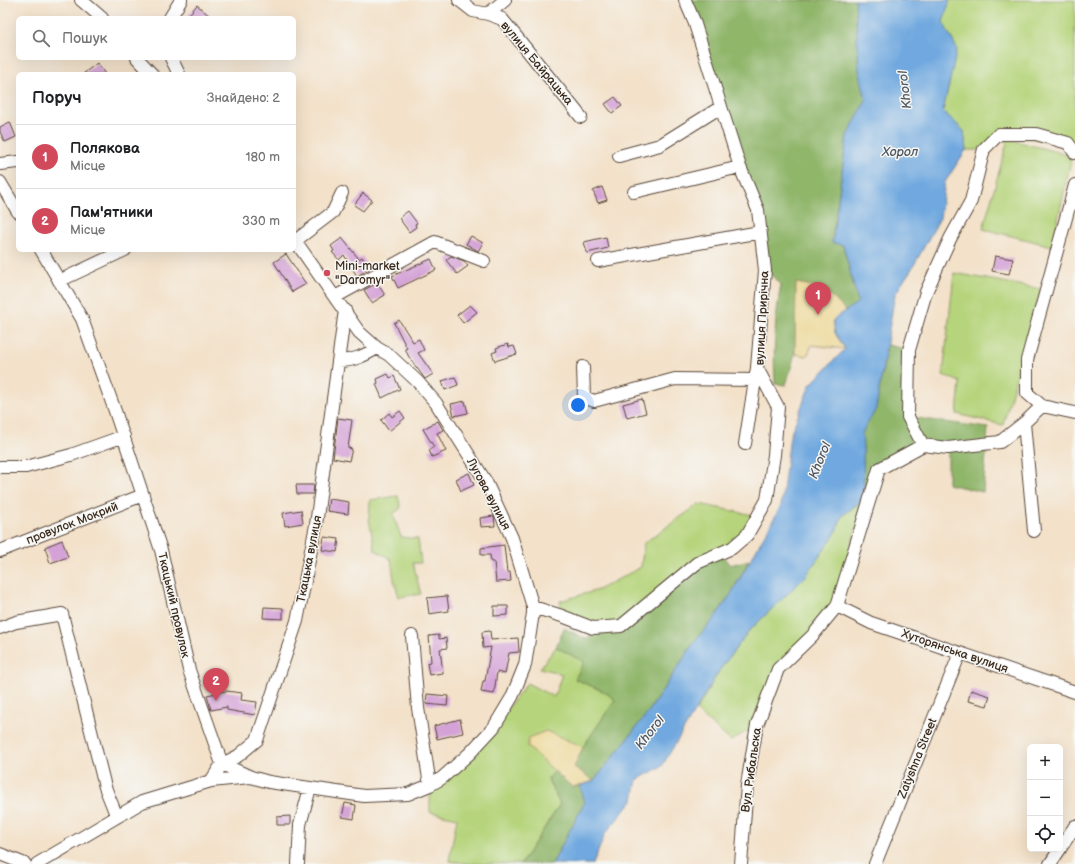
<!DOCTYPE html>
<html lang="uk">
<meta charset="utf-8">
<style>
:root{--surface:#fff;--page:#f6f6f6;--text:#202124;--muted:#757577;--line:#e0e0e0;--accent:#d1495b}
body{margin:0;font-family:"Balsamiq Sans",sans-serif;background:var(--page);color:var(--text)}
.controls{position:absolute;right:12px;bottom:12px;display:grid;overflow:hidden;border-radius:6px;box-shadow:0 4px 16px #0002}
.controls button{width:36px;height:36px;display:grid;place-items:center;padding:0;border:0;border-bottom:1px solid var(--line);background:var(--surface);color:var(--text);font:20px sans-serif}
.you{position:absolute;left:578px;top:405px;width:14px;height:14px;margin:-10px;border:3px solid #fff;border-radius:50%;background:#1a73e8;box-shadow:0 0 0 6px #1a73e833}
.badge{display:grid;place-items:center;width:26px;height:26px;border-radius:50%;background:var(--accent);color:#fff;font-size:13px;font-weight:700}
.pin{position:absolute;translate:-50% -33px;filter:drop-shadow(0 1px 2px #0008)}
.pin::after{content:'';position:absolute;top:21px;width:14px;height:12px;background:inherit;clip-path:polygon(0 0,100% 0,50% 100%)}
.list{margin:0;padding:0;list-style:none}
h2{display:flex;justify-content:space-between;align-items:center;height:52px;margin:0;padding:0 16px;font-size:17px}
h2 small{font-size:13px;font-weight:400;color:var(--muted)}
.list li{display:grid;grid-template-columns:26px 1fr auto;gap:12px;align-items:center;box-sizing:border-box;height:64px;padding:0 16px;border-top:1px solid var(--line)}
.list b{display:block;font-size:15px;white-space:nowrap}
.list p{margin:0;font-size:13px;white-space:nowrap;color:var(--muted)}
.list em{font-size:13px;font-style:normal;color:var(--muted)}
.icon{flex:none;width:22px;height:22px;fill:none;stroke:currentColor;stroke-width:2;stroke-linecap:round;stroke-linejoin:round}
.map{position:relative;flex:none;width:1075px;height:864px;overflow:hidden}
.search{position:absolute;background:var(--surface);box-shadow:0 4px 16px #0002;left:16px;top:16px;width:280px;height:44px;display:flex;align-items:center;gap:10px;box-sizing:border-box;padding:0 14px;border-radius:6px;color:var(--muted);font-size:15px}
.panel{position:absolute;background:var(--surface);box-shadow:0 4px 16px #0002;left:16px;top:72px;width:280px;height:180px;border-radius:6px}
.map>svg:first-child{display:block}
.green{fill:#b6d47b;stroke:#787f4c}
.forest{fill:#90b66b;stroke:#667044}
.sand{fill:#eeda9e;stroke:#94825e}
.water{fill:#6fa8df;stroke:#55697e}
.building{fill:#d4a2d7}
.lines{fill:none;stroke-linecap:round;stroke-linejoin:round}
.minor-casing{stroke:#574538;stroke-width:14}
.minor{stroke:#fff;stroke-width:12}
.poi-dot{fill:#d1495b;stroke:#f6f6f2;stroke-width:1.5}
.labels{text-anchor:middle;stroke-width:3;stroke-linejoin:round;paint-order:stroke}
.street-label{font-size:12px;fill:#3b2a1e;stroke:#f6f6f2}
.poi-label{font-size:12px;fill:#3b2a1e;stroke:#f6f6f2;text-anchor:start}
.water-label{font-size:13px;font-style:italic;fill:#4d5662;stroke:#f6f6f2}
</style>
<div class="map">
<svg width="1075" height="864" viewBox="0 0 1075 864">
<rect width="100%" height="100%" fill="#f6f6f2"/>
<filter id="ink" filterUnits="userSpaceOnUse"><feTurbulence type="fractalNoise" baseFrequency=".025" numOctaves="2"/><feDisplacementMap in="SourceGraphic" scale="8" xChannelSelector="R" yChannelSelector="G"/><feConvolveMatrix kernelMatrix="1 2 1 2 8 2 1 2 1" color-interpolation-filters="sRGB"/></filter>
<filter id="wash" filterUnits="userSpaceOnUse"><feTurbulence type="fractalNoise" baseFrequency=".012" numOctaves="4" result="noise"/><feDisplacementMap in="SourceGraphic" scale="16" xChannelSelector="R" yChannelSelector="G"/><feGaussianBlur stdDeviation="0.9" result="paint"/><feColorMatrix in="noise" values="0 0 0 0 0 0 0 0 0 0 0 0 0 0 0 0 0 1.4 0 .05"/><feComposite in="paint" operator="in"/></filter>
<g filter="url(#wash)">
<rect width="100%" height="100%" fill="#f3e1c9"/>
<path class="green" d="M950,0H1075V145L999,134L979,150H966L964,131L943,111L957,49L943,22Z
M1008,139L1072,156L1052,246L983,229Z
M954,273L1041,289L1003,425L957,414L960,382L943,375Z
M398,496L401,508L393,514L401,537L418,539L421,563H413L421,594L399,597L394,580L391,559L375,550L369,519L370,500Z
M864,499L835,605L778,669L757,725L731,741L696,711L719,671L749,631L805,577L835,534L842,516Z
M699,504L758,516L747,535L621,626L593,628L562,616L560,601L598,590L641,567L644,543Z
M556,647L585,662L575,679L605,692L612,660L615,700L583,747L546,731L528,747L555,771L548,780L560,804L521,864H473L449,861L457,818L430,812V785L494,727L527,683L554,697L562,674L540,668Z"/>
<path class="forest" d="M685,0H855L859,70L866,100L847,136L832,242L843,245L858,302L846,311L823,288L796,283L795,354L786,385L775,384C773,349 775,318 781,284L765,270L758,210Z
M887,345L909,350V417L988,428L983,492L948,484V448L923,445L879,469L864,499L863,448L861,433L876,409Z
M720,553L730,565L749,560L731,594L713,620L697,638L649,711L594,781L573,767L583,747L615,700L605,692L575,679L584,662L556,647L564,628L588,640L593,628L621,626Z
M555,771L572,787L580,786L585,802L552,864H521L560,804L548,779Z"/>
<path class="sand" d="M796,283L823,288L846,311L833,320L835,333L845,349L812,345L807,356L795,354Z
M546,731L583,747L574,767L594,781L572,787L528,747V738Z"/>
<path class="water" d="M855,0H950L943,22L957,49L943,111L964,131L966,150L945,182L940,218L913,267L895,294L876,409L862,433L863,448L864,499L842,516L835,534L805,577L749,631L719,671L662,766L637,780L633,800L605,834L593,864H552L585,802L580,786L594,781L649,711L697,638L713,620L731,594L781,506L790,436L810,385L845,349L835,333L833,320L858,302L843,245L832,243L847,136L866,100L859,70Z"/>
<g id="blocks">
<path class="building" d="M197,5L212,18H186Z
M97,63L105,74H83Z
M615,97L622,106L612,113L605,104Z
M10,122L16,137L5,142L0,132V127Z
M602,187L607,200L598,203L593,191Z
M363,193L372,200L363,211L354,205Z
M408,211L417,223L415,224L416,227L409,232L399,218Z
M471,236L483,243L478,251L466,244Z
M606,237L608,248L587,253L584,242Z
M342,238L359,259L362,257L369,269L357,276L344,255L339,260L332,252L334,251L331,246Z
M286,254L306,284L292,292L274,262Z
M451,256L464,261L468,266L457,274L446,260Z
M995,256L1013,259L1009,274L992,271Z
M431,259L436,270L398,288L392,276Z
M377,283L385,295L372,303L364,290Z
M470,305L477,312L463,323L457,315Z
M399,320L413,342L419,339L424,350L418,353L433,374L425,379L409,357L405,349L407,348L394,323Z
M508,344L509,347L514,346L517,354L495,361L492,353L497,351L496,348Z
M388,374L390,378L394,376L400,389L382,398L376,384L378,383L377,379Z
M455,377L458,385L445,390L442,381Z
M642,399L646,413L627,418L623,404Z
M465,401L468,413L454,416L451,404Z
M400,411L405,418L389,431L381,420L389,413L392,417Z
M338,418L352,420L348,448L352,449L349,461L333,458Z
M438,421L443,430L437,433L446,451L432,457L429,450L434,447L423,429Z
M469,473L474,485L461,491L456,479Z
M296,485H314L313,494H297Z
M329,499L349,502L348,514L327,511Z
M301,510L303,523L285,526L283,513Z
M494,516L495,526L481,527L480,518Z
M324,537L339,539L337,552L322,550Z
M62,540L68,557L50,563L45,547Z
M504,545L507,572H510L511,581L496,582L494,562H491L490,555H481V548Z
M447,596L449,611L429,614L427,598Z
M494,606H508V615L494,616Z
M264,607L283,608V619L263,618Z
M490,631L491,640L518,638L519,652L509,653L505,674L497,672L494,694L481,692L483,681H485L491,647L483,648L482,632Z
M439,635V639L446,638L447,648L440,649L443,673L429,675L427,663L431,662L429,636Z
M971,690L990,696L987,706L968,701Z
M226,691L242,693L241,700L257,702L255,715L227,710V707L211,710L207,695Z
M427,694L448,696L447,706L426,704Z
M460,719L463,733L437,739L434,726Z
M345,803L356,805L354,819L342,817Z
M290,816V825H277V817Z"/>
</g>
</g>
<g filter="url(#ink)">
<use href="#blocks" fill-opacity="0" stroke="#574538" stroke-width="1"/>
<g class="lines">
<defs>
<path id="minor" d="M81,0L102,18
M459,0L473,11L488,14L505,0
M488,14L502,19L581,117
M170,18L181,0
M137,58L152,74
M171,58L179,74
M619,156L660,145L721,107
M0,164L18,162
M0,182L18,212
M1075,185L1027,360V393L1042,406L1075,413
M634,192L740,167
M295,241L333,212L342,193
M41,250L82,319L115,411L161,550L189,670L222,764L251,777L269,782L364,796L408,794L430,785L442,778L470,753L494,727L512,697L525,665L533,613V607L512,538L486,482L436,403L418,382L389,355L377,348L359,332L294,239
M598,261L760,232
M59,281L125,250
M335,297L435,242L484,261
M338,361C353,361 364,356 377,348
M583,367L584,397L594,401L675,379L755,380L757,368
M1024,423L1034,531
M745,444L755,380
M923,445L948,448L1000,442L1024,423L1042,406
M0,467H26L71,455L124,436
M0,551L143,495
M837,606L871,623L1075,692
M533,607L562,616L593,628L621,626L697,563L732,548L747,535L767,500L774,455L778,407L757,368L765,270L758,210L740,167L694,21L685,0
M0,628L16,622L62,614L105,787L117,817
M412,636L418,708L430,785
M211,781L222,764L238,756L257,740L297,621L316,525L345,310
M1060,849L1075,826
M0,854L25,864
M37,864L142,802L211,781L250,777
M298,864L300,825L310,788
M741,864L747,785L757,725L778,669L813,635L837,606L879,469L923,445L908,417L909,350L926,292L950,239L971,201L984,149L999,134H1036L1068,143L1075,153
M875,864L960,653
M1050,864L1060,849"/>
</defs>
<use href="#minor" class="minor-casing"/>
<use href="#minor" class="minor"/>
</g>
</g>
<circle class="poi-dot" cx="327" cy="273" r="4"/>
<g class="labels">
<g class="street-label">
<text transform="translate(537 63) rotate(50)" y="4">вулиця Байрацька</text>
<text transform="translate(762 318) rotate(-87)" y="4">вулиця Прирічна</text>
<text transform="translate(489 494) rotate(62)" y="4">Лугова вулиця</text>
<text transform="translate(72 523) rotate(-21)" y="4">провулок Мокрий</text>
<text transform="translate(309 559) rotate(-79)" y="4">Ткацька вулиця</text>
<text transform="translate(174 605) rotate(77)" y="4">Ткацький провулок</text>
<text transform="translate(955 651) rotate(19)" y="4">Хуторянська вулиця</text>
<text transform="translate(917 758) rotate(-68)" y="4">Zatyshna Street</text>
<text transform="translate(751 770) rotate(-82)" y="4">Вул. Рибальска</text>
</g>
<g class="poi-label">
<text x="335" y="270">Mini-market<tspan x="335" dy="14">"Daromyr"</tspan></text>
</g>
<g class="water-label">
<text transform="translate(904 90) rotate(-97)" y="5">Khorol</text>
<text x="900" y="156">Хорол</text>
<text transform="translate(819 460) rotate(-68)" y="5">Khorol</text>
<text transform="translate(649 732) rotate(-52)" y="5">Khorol</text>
</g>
</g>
</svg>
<div class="controls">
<button>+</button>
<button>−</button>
<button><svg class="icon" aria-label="locate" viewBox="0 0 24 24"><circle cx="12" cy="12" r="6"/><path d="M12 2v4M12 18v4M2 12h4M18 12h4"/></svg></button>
</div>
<div class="you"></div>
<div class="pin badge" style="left:818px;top:315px">1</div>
<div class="pin badge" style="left:216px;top:701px">2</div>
<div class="search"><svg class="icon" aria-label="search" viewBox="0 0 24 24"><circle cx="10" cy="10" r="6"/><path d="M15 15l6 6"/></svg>Пошук</div>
<section class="panel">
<h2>Поруч<small>Знайдено: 2</small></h2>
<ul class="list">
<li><span class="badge">1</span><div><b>Полякова</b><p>Місце</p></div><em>180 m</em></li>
<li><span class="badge">2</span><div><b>Пам'ятники</b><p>Місце</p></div><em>330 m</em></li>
</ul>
</section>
</div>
